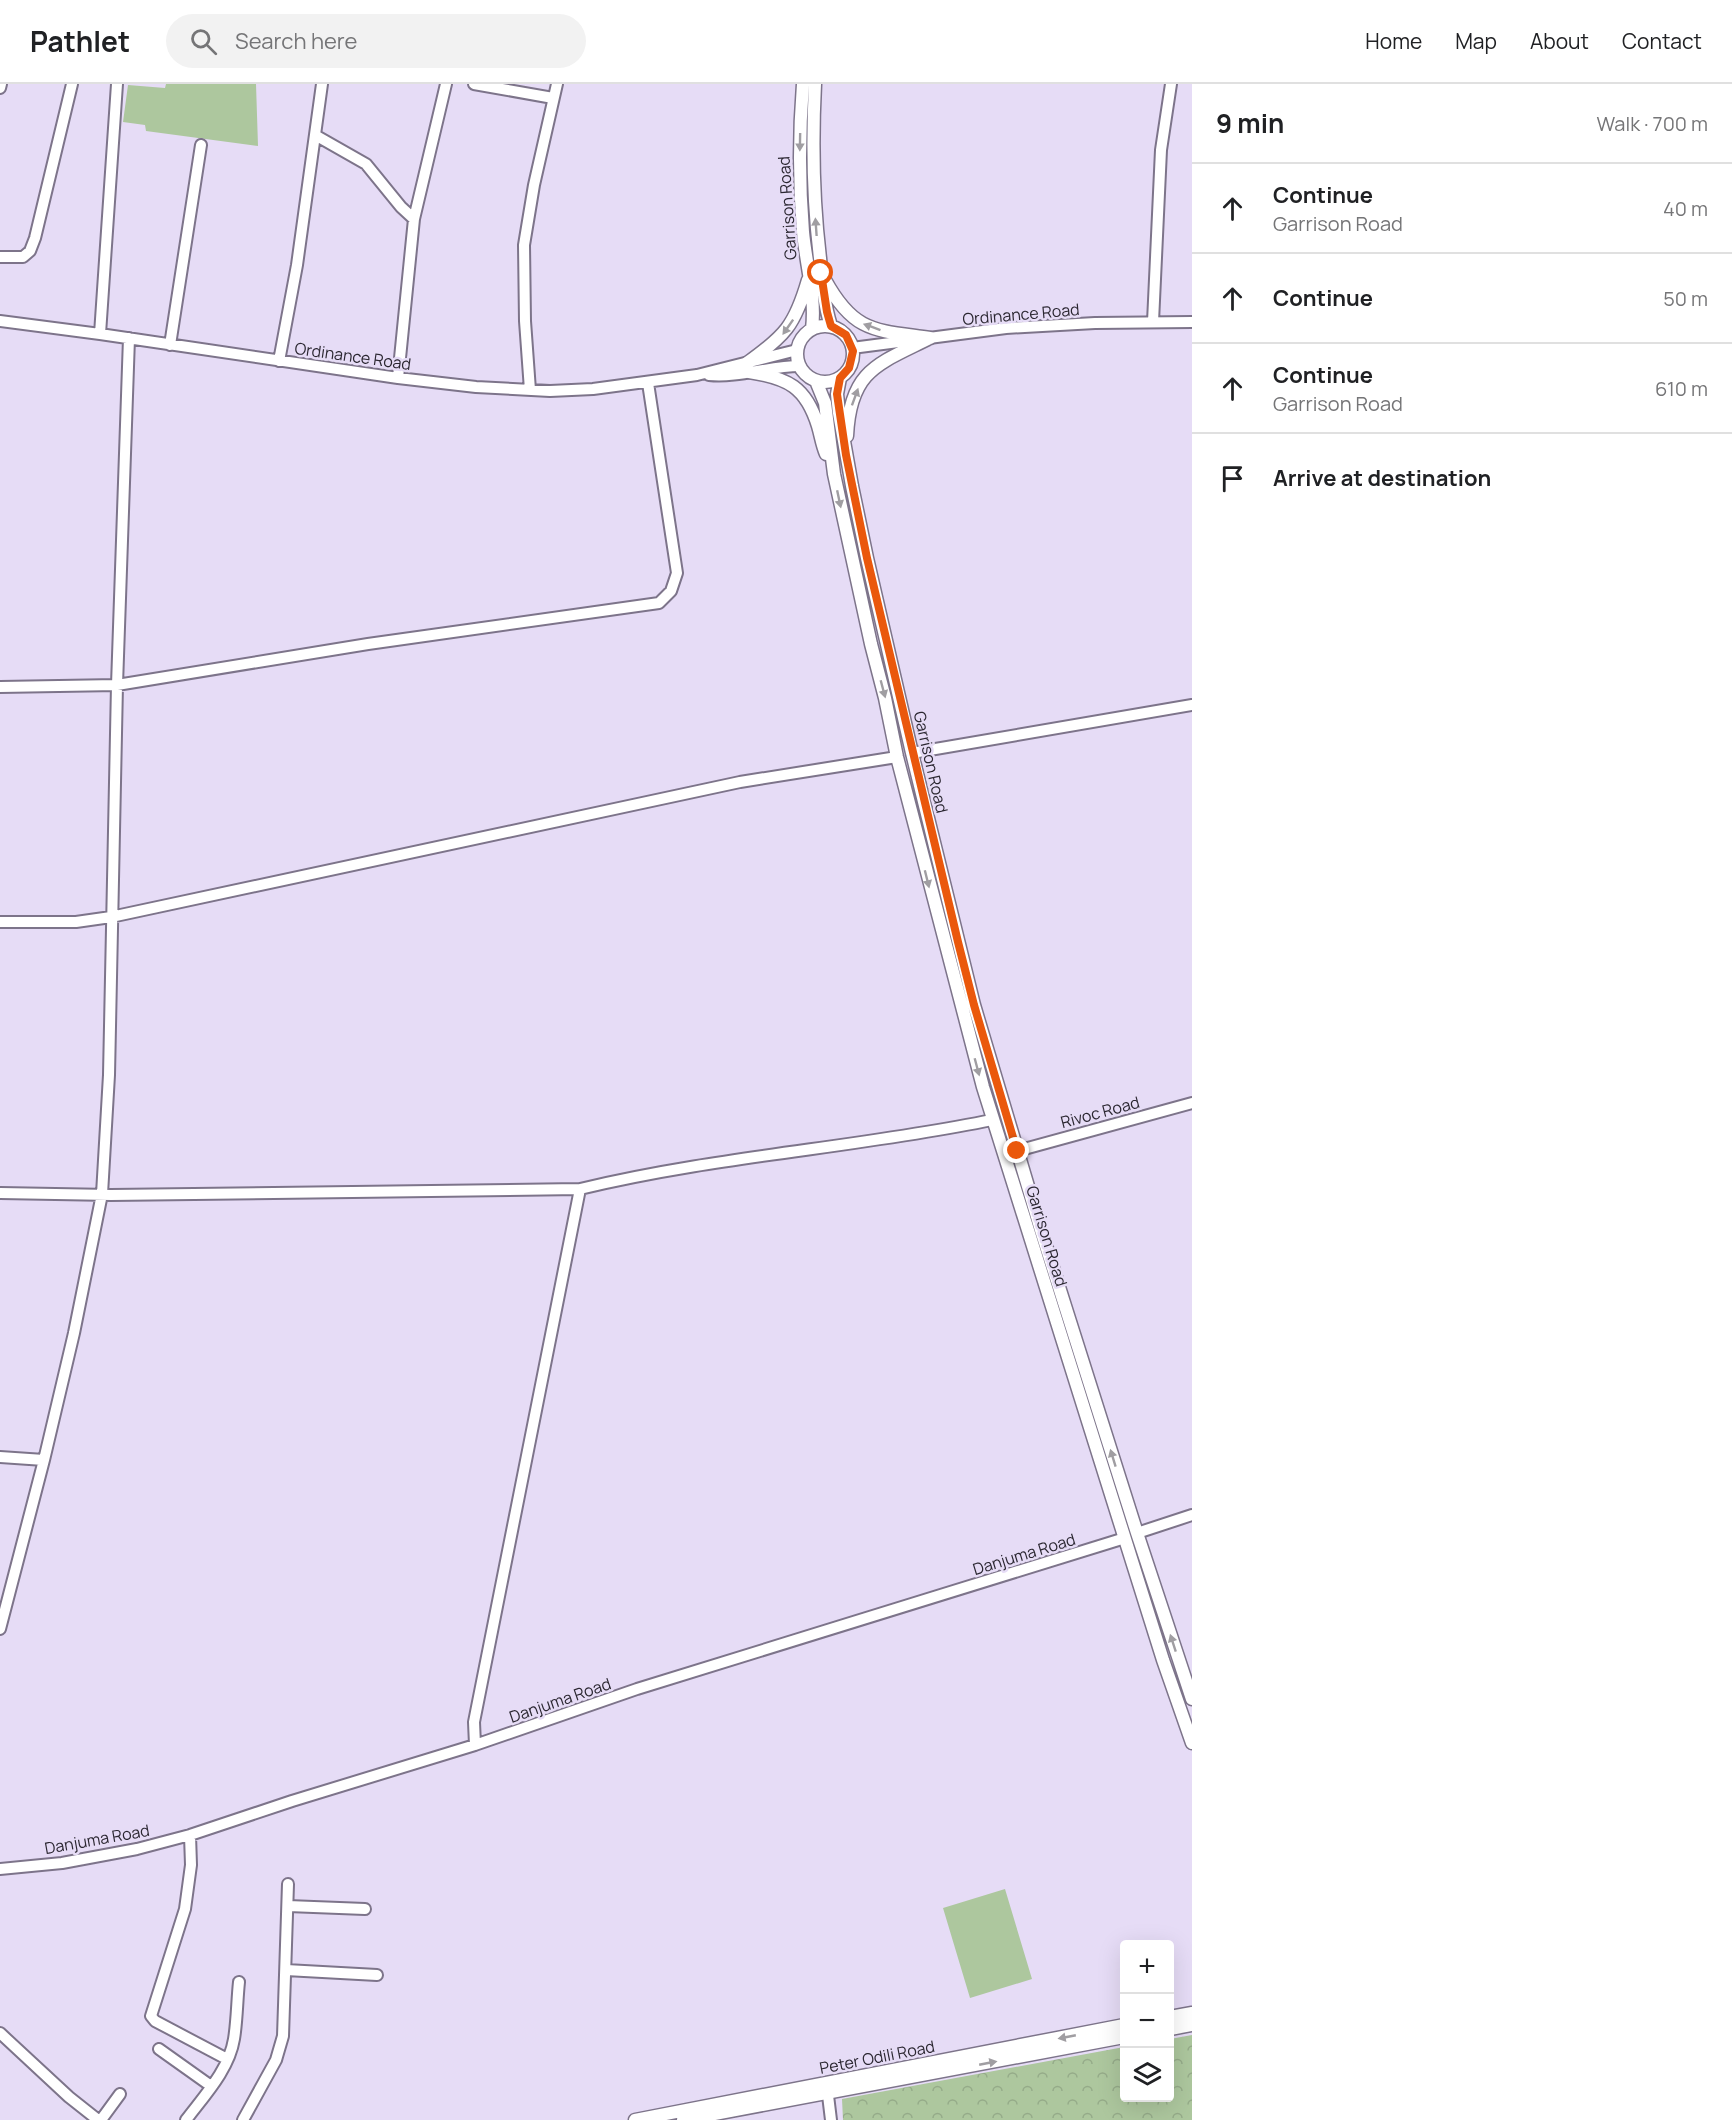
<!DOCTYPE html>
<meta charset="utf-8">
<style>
:root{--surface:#fff;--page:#f2f2f2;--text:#202124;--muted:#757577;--line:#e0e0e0}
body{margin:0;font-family:Manrope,sans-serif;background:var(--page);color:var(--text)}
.controls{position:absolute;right:18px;bottom:18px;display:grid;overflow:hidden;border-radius:6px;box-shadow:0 6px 24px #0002}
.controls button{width:54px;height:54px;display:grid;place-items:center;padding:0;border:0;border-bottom:2px solid var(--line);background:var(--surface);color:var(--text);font:30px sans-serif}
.stop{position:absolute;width:18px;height:18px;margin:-14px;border:4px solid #ea580c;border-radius:50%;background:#fff}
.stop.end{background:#ea580c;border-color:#fff;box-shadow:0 2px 6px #0008}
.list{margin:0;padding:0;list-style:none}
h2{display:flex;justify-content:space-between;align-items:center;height:78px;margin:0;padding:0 24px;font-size:26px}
h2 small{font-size:20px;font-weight:400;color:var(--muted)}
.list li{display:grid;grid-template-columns:39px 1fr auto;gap:18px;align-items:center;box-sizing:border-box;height:90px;padding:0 24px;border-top:2px solid var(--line)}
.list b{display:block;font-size:22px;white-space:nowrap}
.list p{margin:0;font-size:20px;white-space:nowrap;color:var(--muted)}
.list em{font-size:20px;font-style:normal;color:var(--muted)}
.icon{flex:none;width:33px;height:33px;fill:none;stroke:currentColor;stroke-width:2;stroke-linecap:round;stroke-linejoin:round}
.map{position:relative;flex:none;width:1192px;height:2036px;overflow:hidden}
header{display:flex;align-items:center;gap:36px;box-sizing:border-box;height:84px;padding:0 30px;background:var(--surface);border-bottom:2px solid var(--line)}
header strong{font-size:28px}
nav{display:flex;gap:33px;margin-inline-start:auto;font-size:21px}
.search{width:420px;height:54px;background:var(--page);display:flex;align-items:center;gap:15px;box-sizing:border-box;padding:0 21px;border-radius:33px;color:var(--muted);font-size:22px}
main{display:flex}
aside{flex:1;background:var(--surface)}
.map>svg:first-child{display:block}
.green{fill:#adc79e}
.park{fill:url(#park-crowns)}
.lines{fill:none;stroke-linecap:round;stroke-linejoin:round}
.minor-casing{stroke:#7d748a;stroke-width:14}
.major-casing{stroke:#7d748a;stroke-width:15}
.minor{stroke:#fff;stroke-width:10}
.major{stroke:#fff;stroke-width:12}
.oneway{fill:#a09ea2}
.route{stroke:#ea580c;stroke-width:8}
.labels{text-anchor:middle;stroke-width:5;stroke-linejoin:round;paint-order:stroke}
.street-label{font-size:16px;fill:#2b2731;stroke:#e6dcf6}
</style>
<header>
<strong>Pathlet</strong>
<div class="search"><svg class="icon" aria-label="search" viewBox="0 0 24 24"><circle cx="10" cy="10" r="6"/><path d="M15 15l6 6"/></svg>Search here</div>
<nav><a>Home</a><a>Map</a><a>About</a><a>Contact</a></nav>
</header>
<main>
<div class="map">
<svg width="1192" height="2036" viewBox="0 0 1192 2036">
<defs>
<pattern id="park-crowns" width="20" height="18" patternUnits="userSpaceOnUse" patternTransform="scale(1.5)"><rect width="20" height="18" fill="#adc79e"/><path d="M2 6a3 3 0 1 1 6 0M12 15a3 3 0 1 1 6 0" fill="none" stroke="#95ab89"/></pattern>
</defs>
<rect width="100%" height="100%" fill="#e6dcf6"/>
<path class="green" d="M166,0H256L258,62L146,47L145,41L123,38L128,1L165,4Z
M1005,1805L1032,1895L970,1914L943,1824Z"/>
<path class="park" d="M1192,1951V2036H843L842,2015L1124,1963V2014H1170V1955Z"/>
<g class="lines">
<defs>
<path id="minor" d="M474,0L553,14
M0,4L1,0
M315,51L366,80L401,123L414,135
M0,173H23L30,167L35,154L72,0
M0,237L100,250L398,294L476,303L550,307L593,305L697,291L797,266
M1153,238L1161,66L1171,0
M100,250L117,0
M170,261L201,61
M852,264L1006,244L1095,239L1192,238
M279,277L297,181L322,0
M709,291C739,294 769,282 800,282
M398,294L414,135L446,0
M530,306L525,237L524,161L534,101L557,0
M0,603L117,601L368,560L659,519L671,507L677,489L648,299
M912,669L1192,621
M0,838H76L111,833L740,698L897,673
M1017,1067L1192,1019
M0,1109L111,1111L580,1105C716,1072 856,1064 992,1036
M0,1373L44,1376
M1137,1449L1192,1431
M0,1545L44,1376L74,1249L102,1110L109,991L117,601L129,254
M475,1661L474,1638C509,1460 545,1283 580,1105
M190,1751L191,1781L185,1825L151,1932L155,1937L227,1975
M0,1785L62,1779L137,1765L190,1751L292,1717L475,1661L637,1605L1125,1454
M288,1822L365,1825
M286,1886L377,1891
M0,1949L69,2013L98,2036
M159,1965L211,2002
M827,2003L831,2036
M101,2036L120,2010
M186,2036C204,2012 229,1986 234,1955C237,1937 237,1917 239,1898
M243,2036L276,1976L283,1952L288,1800"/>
<path id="major" d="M803,0C799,49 799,99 803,148C806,181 816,213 812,245
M815,0C812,58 813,116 820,174C822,197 824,220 831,242
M825,196C854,249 875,246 930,254
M797 270a28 28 0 1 1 56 0a28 28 0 1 1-56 0Z
M747,279C785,252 795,241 808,196
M749,288C788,294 806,303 818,342C821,352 822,361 826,370
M840,294L837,310L839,329L852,402L867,474L912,669L974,921L1041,1146L1137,1449L1192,1615
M816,297L825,319L834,390L871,560L885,614L897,673L983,1003L1163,1576L1192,1659
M847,352C850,286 878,280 930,254
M1170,1933L1192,1929
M1170,1945L1192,1941
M635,2036L1124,1941
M683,2036L1124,1953"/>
</defs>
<use href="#minor" class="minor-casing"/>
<use href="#major" class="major-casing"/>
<use href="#minor" class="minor"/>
<use href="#major" class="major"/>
</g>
<defs><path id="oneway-solid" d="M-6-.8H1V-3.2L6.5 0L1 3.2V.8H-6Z" transform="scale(1.5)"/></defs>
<g class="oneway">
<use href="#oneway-solid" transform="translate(800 58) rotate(91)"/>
<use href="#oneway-solid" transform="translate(816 143) rotate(-94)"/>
<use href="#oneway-solid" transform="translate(788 243) rotate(125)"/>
<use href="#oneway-solid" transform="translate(872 243) rotate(-160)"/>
<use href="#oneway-solid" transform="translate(855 313) rotate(-70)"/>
<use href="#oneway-solid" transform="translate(839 415) rotate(78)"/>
<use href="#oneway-solid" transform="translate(883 605) rotate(75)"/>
<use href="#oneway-solid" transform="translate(927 795) rotate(76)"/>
<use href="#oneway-solid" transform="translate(977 983) rotate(75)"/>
<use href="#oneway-solid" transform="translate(1113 1374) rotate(-107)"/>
<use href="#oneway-solid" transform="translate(1173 1559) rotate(-108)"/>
<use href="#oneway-solid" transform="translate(1067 1953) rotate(169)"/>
<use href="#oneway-solid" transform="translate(988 1979) rotate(-11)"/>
</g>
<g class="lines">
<path class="route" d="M821,189L827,228L831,242L846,251L853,267L849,284L840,294L837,310L846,371L867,474L958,858L974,921L1017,1067"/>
</g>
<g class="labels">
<g class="street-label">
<text transform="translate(787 124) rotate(-94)" y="6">Garrison Road</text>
<text transform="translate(1021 230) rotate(-5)" y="6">Ordinance Road</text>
<text transform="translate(353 272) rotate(8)" y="6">Ordinance Road</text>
<text transform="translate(931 678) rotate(77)" y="6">Garrison Road</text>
<text transform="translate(1100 1028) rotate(-15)" y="6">Rivoc Road</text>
<text transform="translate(1047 1152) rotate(73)" y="6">Garrison Road</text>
<text transform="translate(1024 1470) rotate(-17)" y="6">Danjuma Road</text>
<text transform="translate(560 1616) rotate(-19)" y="6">Danjuma Road</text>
<text transform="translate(97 1755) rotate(-10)" y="6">Danjuma Road</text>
<text transform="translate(877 1973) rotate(-11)" y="6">Peter Odili Road</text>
</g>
</g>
</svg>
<div class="controls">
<button>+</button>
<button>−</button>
<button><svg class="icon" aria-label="layers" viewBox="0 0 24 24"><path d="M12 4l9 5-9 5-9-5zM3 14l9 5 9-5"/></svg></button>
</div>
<div class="stop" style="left:821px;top:189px"></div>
<div class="stop end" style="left:1017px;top:1067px"></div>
</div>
<aside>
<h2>9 min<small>Walk · 700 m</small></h2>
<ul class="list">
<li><svg class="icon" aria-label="ahead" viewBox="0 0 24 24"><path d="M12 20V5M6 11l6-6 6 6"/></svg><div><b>Continue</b><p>Garrison Road</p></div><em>40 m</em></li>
<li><svg class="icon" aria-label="ahead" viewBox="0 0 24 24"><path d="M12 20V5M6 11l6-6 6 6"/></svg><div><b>Continue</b></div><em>50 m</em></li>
<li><svg class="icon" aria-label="ahead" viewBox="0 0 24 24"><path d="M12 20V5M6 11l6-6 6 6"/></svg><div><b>Continue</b><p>Garrison Road</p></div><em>610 m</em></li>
<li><svg class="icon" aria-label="arrive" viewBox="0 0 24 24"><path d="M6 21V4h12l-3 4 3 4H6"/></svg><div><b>Arrive at destination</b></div></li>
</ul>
</aside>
</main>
